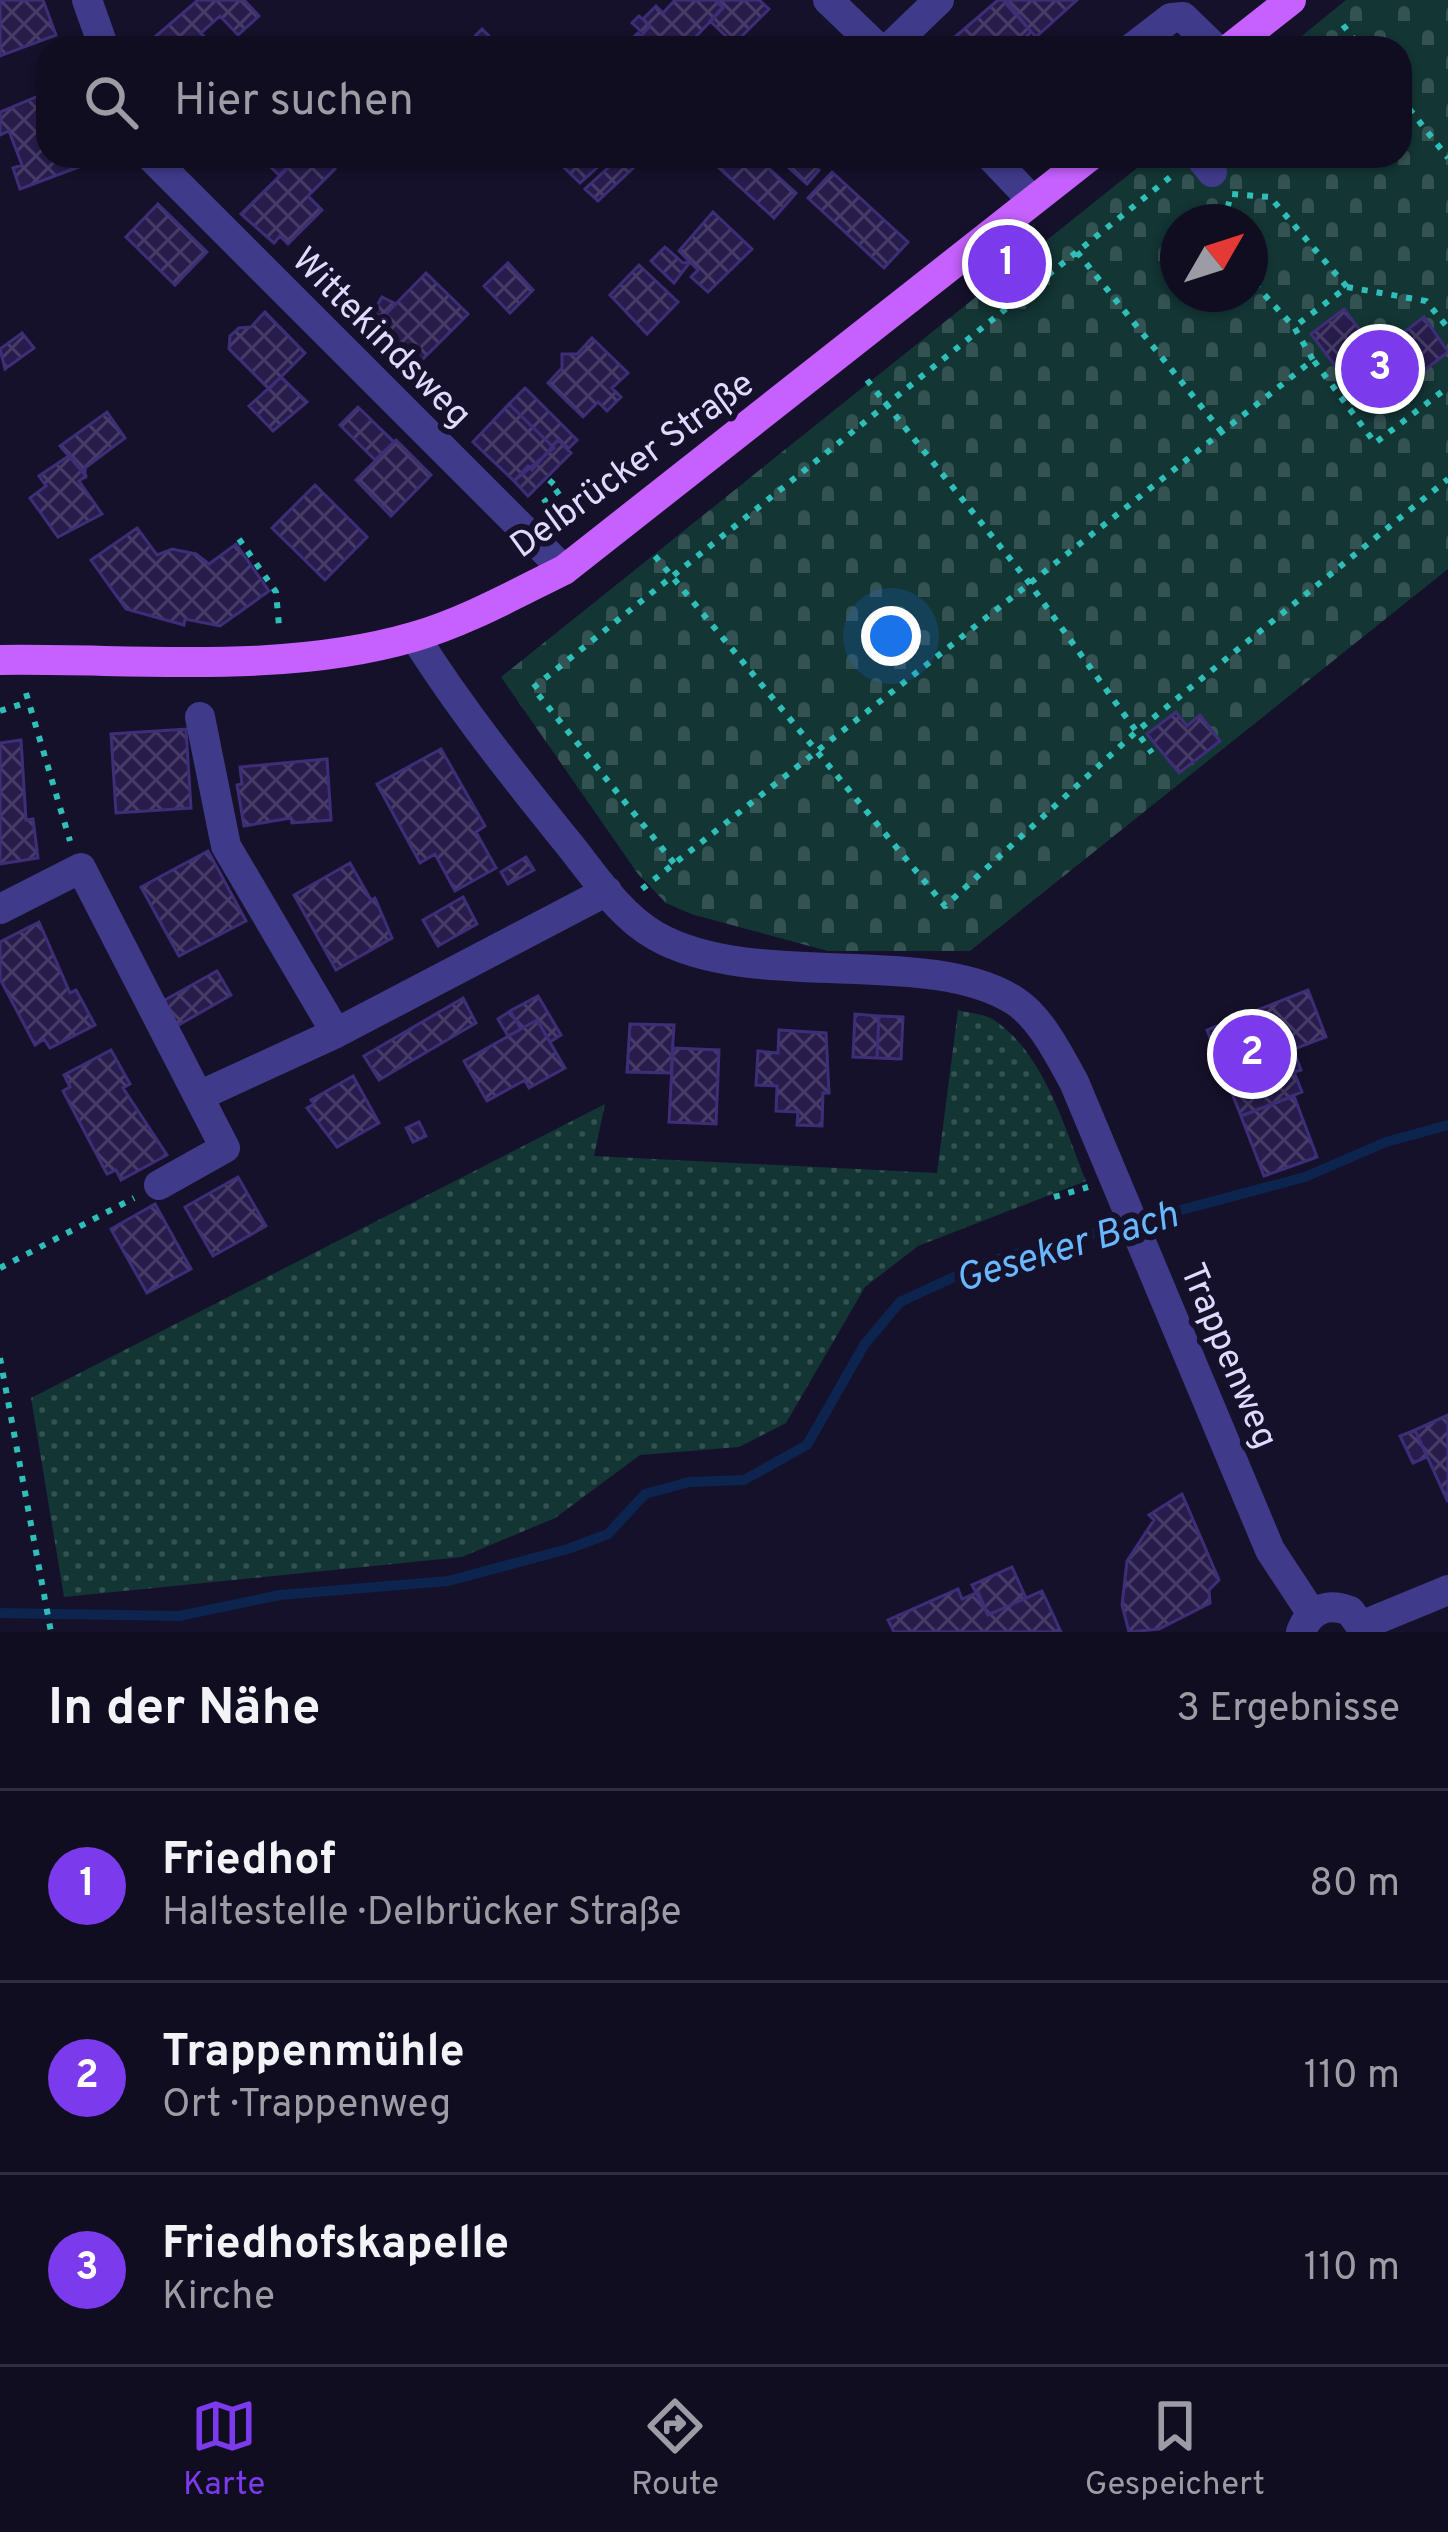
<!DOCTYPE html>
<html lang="de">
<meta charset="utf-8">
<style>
:root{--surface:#100d20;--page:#191629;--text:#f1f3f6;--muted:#9c9ca5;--line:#302d3e;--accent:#7c3aed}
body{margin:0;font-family:Overpass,sans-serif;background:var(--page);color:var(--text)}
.compass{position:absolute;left:1160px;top:204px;width:108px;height:108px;border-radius:50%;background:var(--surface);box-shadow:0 3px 9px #0004;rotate:51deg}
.you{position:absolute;left:891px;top:636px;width:42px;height:42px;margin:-30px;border:9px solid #fff;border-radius:50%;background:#1a73e8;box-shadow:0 0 0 18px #1a73e833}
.badge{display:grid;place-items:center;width:78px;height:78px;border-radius:50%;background:var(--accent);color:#fff;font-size:39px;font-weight:700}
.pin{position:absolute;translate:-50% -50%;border:6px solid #fff;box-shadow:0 3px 12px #0006}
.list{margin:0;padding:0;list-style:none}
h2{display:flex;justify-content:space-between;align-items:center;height:156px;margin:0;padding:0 48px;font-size:51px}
h2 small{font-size:39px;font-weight:400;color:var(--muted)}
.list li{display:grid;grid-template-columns:78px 1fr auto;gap:36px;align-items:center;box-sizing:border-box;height:192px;padding:0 48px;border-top:3px solid var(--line)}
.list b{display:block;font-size:45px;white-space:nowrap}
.list p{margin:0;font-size:39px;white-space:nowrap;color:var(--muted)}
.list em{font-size:39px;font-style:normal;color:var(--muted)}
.icon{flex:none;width:66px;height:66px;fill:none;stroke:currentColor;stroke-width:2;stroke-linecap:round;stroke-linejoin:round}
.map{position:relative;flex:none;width:1448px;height:1632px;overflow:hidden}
.search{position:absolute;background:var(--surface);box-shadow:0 3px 9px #0004;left:36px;right:36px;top:36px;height:132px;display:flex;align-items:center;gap:30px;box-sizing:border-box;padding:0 42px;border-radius:36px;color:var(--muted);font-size:45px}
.sheet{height:732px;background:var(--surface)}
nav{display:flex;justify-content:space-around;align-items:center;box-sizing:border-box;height:168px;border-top:3px solid var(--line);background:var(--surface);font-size:33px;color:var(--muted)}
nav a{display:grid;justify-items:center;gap:6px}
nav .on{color:var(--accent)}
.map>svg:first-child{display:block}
.grass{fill:url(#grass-dots)}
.cemetery{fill:url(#cemetery-stones);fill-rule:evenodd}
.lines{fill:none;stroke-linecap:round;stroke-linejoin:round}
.stream{stroke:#0c244e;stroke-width:10}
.building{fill:url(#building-cross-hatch);stroke:#3e2e78;stroke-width:3}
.path{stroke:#2fbfb8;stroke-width:6;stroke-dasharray:6 9;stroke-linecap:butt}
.minor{stroke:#3f3b8a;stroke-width:30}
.major{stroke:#c661ff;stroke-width:30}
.labels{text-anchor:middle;stroke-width:12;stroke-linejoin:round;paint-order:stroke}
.street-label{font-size:36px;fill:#dfdaff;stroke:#15112b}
.water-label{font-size:39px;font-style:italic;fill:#68b8ff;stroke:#15112b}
</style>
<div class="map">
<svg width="1448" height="1632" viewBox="0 0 1448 1632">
<defs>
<pattern id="grass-dots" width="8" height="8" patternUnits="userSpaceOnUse" patternTransform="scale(3)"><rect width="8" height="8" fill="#133534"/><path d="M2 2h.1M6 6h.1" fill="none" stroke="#355252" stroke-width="1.8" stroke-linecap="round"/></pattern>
<pattern id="cemetery-stones" width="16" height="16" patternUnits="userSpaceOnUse" patternTransform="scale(3)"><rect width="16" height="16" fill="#133534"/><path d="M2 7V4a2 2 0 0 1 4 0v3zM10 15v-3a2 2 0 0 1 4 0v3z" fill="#355252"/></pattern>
<pattern id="building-cross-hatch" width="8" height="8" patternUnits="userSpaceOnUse" patternTransform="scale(3)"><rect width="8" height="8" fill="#271c4c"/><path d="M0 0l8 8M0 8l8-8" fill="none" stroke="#463c67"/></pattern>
</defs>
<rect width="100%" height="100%" fill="#15112b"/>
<path class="grass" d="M958,1010C968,1013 985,1014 994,1020C1044,1053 1065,1129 1086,1181L918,1246L865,1287L786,1423L739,1447L640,1455L555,1518L462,1557L64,1597L31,1398L605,1104L594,1156L937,1173Z"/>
<path class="cemetery" d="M1346,0H1448V569L970,951H828L691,914L666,903L638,874L501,677L1152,156H1400V48H1287ZM1178,222H1250V294H1178Z"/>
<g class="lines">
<path class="stream" d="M0,1613L179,1616L280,1595L448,1581L568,1549L608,1534L645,1494L689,1482L744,1480L807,1445L864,1345L900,1302L986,1262L1305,1177L1386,1142L1448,1125"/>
</g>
<path class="building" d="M0,0H43L56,35L0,56Z
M198,0H244L259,16L238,35L220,16L201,33L214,48L143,47Z
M675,0H715L723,8L685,48H653L641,36L650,26L643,19L656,6L663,13Z
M716,0H759L769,9L734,44L710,21L723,7Z
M998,0H1006L1031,32L1014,48H965L955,37Z
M1077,0L1036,37L1006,4L1010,0Z
M639,16L650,26L643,33L632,23Z
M482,29L501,48H463Z
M638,33L653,48H621Z
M48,92V156H108L20,189L13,168L22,165L9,131L0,135V112Z
M259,156H300L279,175Z
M300,156H322L335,169L308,196L322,210L288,244L280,236L274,243L241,214Z
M552,156H610L580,183Z
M621,156H646L598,201L585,189Z
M706,156H755L796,193L774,218Z
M776,156H804L819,170L807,184Z
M832,172L908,242L884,268L808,198Z
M158,204L207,252L175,285L126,237Z
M713,212L752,249L708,292L691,277L698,270L679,251Z
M665,247L683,263L690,262L674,283L651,261Z
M508,263L533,290L510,313L484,286Z
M639,265L678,302L647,334L610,295Z
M426,273L468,314L419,363L378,322Z
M382,297L396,304L381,319L373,312Z
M1344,309L1377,353L1424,317L1448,352L1370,412L1311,334Z
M265,312L305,353L269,389L229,349L230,336L239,328L251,327Z
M22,333L34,348L5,369L0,349Z
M592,338L628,373L612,388L621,397L607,411L598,402L583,417L548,383L562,368V354H577Z
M281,377L307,402L273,431L249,406Z
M525,388L577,440L568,449L558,440L552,446L509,404Z
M509,404L554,448L514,481L473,442Z
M358,407L394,442L375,460L340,425Z
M107,412L125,438L85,468V475L60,446Z
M396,440L431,475L391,516L356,480Z
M558,440L571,453L528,496L514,481L528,466L532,470Z
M70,455L86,476L79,481L102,514L58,537L30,498L46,486L39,476Z
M315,485L367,537L325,580L272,528Z
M137,528L157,555L172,549L196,554L209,564L236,544L269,591L220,626L185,619L184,625L126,609L91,560Z
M1176,712L1187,726L1200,715L1220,741L1179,773L1147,734Z
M186,729L191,808L116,813L111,734Z
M21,740L26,820L33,819L38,858L0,864V743Z
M441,749L485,826L476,832L496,868L455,891L435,854L420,863L377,784Z
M327,759L331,820L292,823L291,818L244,826L237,785L242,784L240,767Z
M208,851L246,921L179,956L141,887Z
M526,857L534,870L508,884L501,872Z
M350,863L371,900L375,898L392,938L336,970L294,895Z
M463,897L477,924L438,946L423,920Z
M39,922L70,993L76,990L95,1025L50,1048L44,1039L35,1045L0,979V942Z
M217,971L231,995L177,1026L163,1001Z
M1308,990L1326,1037L1286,1052L1289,1059L1296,1057L1301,1070L1294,1072L1302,1092L1241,1116L1207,1030Z
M538,996L561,1035L550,1042L537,1020L521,1029L510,1011Z
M463,998L476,1023L379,1080L364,1056Z
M510,1011L521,1029L508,1036L498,1019Z
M855,1014L879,1016L877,1058L853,1057Z
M879,1016L903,1017L901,1059L877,1058Z
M537,1020L565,1068L529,1088L525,1080L487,1101L464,1061Z
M630,1024L674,1025L671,1073L627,1072Z
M779,1030L826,1033L829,1093H823L822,1126L797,1125L798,1112L776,1111L777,1086L756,1085L758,1051L778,1053Z
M673,1048L719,1050L716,1124L669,1122Z
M111,1050L130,1084L123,1088L167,1155L121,1180L116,1170L107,1174L63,1091L70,1087L64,1075Z
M353,1076L379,1123L337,1147L307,1108L314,1104L311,1100Z
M1294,1096L1317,1157L1264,1176L1241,1116Z
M419,1122L426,1136L413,1142L406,1128Z
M238,1177L266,1226L213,1256L185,1207Z
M155,1204L191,1269L147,1293L111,1229Z
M1448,1415V1502L1415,1430Z
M1415,1430L1427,1457L1413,1463L1400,1436Z
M1182,1494L1219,1580L1209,1590L1210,1603L1159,1629L1129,1632L1122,1605L1127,1561L1154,1520L1149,1515Z
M1012,1567L1026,1598L988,1615L972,1585Z
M958,1589L962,1599L978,1592L988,1615L1042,1591L1061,1632H894L888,1620Z"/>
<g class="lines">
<path class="path" d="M1343,25L1361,48
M1400,97L1448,158
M1224,222L1231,194L1270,197L1347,287L1294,327
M1077,252L1221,431
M1347,287L1426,301L1448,328
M1314,361L1375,443L1448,387
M867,380L1027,580L1152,753
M543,503L560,490L548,479
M239,539L276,592L279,626
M655,556L945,906L1137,731L1448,479
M26,693L70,841
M0,711L28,702
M674,863L533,688L1174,174
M642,889L1313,360L1294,327L1250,279
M1054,1197L1088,1187
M0,1268L134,1198
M0,1358L51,1632"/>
<path class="minor" d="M87,0L104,48
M828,0L878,48
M889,48L939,0
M1132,48L1171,18L1183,17L1215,48
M150,156L564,570
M990,156L1032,200
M1199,156L1212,172
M415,637C461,710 514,776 568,843C594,875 619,915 656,936C754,992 930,945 1015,1001C1041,1018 1059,1055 1074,1082L1270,1550L1312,1614
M200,717L226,846L336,1033
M0,909L81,868L225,1148L159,1185
M199,1096L336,1033L607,891
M1363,1625L1448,1590
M1301,1632C1309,1610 1327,1602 1350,1611L1365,1632"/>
<path class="major" d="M1230,48L1291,0
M0,660C134,658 282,675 413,637C465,622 515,594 564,570L1090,156"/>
</g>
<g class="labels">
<g class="street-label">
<text transform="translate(383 336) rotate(45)" y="13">Wittekindsweg</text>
<text transform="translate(631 463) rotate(-36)" y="13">Delbrücker Straße</text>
<text transform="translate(1231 1355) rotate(67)" y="13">Trappenweg</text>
</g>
<g class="water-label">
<text transform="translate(1066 1245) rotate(-17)" y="14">Geseker Bach</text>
</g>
</g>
</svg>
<svg class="compass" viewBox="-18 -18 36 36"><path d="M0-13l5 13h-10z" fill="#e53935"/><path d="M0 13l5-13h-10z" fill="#9c9ca5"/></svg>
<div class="you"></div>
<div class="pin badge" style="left:1007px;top:264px">1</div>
<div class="pin badge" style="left:1252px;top:1054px">2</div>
<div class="pin badge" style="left:1380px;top:369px">3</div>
<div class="search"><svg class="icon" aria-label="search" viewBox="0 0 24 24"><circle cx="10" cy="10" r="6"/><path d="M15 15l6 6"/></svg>Hier suchen</div>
</div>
<section class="sheet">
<h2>In der Nähe<small>3 Ergebnisse</small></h2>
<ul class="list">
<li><span class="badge">1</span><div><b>Friedhof</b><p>Haltestelle · Delbrücker Straße</p></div><em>80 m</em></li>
<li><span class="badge">2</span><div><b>Trappenmühle</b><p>Ort · Trappenweg</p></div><em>110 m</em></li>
<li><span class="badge">3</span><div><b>Friedhofskapelle</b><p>Kirche</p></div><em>110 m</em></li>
</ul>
</section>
<nav>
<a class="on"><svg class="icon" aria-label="map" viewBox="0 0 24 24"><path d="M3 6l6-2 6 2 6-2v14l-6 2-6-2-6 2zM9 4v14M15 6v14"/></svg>Karte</a>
<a><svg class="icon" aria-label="directions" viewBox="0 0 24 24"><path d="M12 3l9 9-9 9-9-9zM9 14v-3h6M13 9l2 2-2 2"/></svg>Route</a>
<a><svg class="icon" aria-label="saved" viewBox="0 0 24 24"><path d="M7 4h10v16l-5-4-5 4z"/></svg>Gespeichert</a>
</nav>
